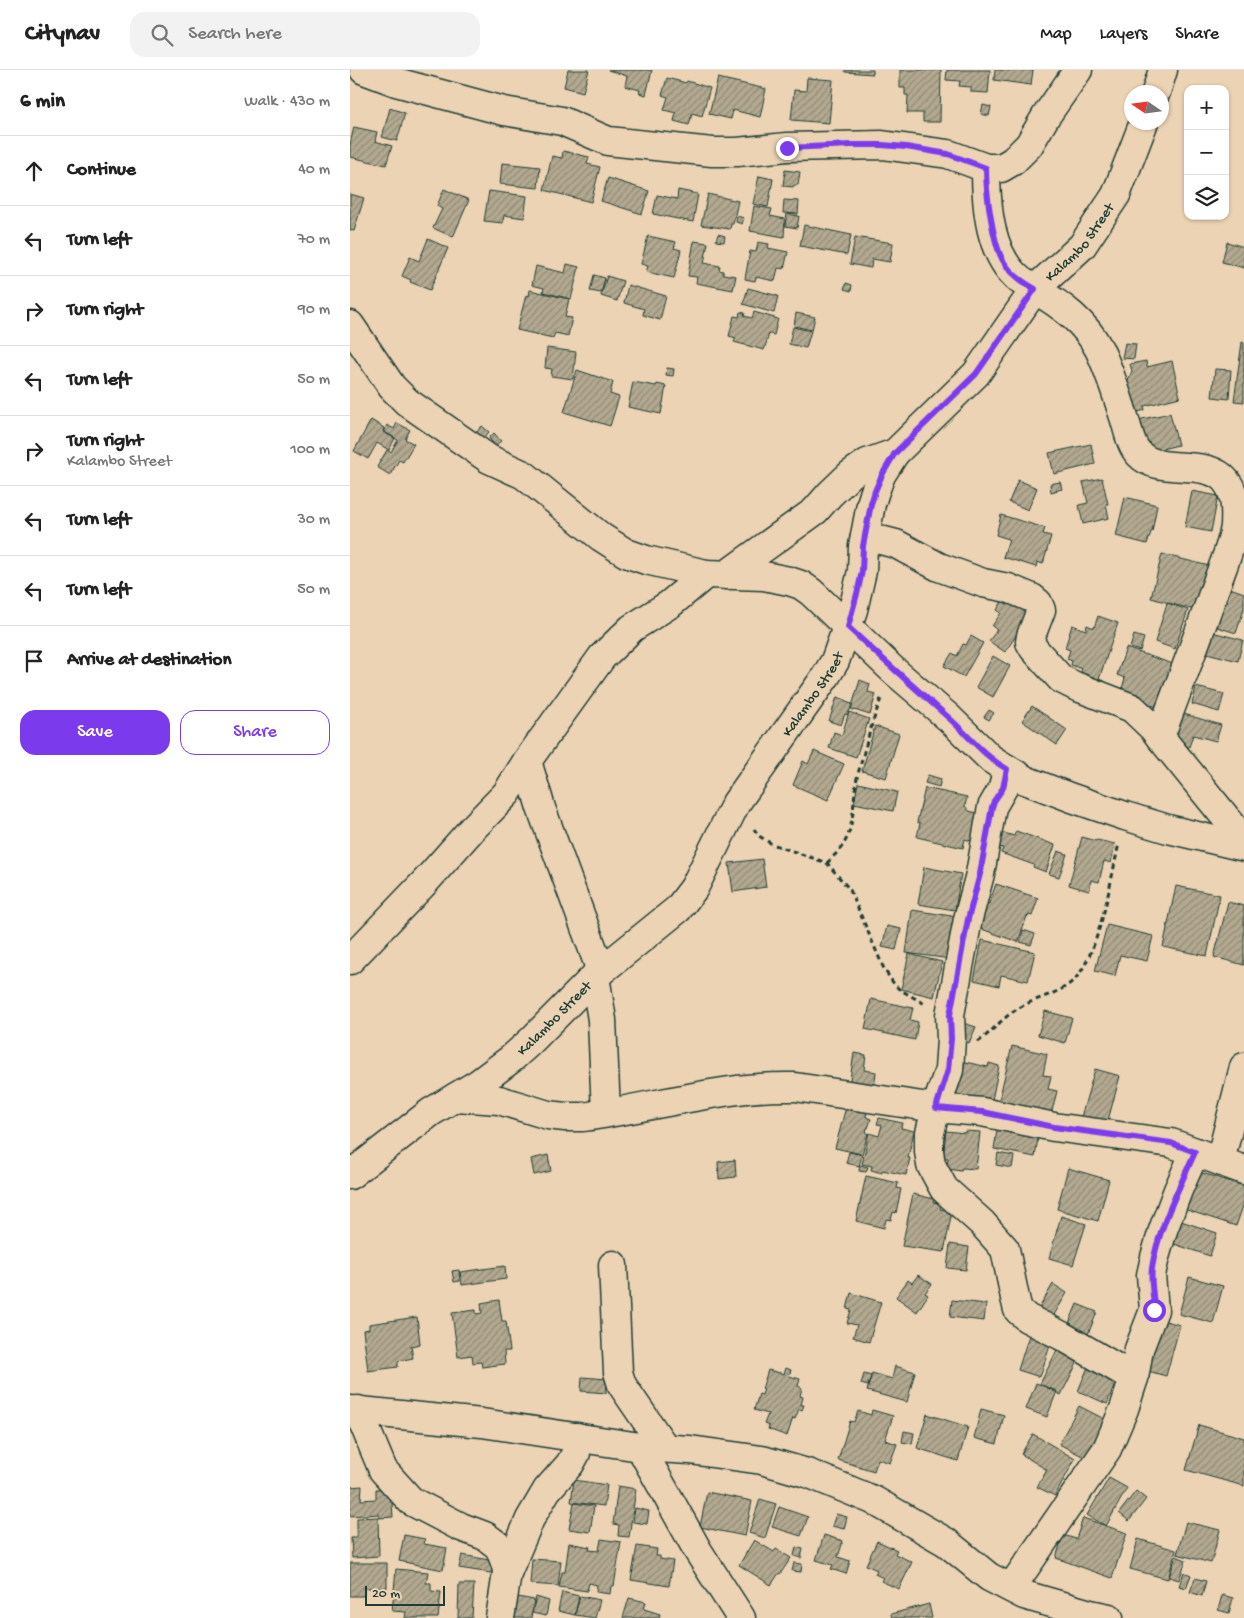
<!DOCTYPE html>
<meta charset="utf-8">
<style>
:root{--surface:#fff;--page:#f2f2f2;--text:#222;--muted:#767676;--line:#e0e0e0;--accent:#7c3aed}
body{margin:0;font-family:"Gochi Hand",sans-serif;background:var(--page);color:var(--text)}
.controls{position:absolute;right:15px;top:15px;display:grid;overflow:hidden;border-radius:10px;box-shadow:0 1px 4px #0004}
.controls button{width:45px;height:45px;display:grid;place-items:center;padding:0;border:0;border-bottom:1px solid var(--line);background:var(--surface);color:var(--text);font:25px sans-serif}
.compass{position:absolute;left:774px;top:15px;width:45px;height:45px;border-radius:50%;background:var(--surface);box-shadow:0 1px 4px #0004;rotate:283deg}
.scale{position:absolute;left:15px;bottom:12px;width:80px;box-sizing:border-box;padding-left:5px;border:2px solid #1f3d34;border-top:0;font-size:14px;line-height:18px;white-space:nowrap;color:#1f3d34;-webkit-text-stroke:4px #ecd3b4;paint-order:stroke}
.stop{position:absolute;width:15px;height:15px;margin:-11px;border:4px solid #7c3aed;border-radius:50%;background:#fff}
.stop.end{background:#7c3aed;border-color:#fff;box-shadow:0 1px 5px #0008}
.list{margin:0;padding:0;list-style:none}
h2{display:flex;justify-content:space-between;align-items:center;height:65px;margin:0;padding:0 20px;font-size:21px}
h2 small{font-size:16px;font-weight:400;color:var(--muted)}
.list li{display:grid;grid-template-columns:32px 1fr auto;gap:15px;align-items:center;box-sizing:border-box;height:70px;padding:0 20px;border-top:1px solid var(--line)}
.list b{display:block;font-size:19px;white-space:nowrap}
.list p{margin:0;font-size:16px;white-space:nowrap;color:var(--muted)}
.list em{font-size:16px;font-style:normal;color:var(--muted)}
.actions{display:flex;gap:10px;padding:15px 20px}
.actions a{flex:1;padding:11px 0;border:1px solid var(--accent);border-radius:15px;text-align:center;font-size:18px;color:var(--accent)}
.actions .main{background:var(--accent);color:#fff}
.icon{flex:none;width:28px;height:28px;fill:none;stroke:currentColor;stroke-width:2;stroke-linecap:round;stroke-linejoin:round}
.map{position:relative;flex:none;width:894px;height:1548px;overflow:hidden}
header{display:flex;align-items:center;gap:30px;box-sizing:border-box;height:70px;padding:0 25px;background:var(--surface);border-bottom:1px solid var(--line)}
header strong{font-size:24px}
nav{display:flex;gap:28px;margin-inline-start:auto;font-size:18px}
.search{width:350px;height:45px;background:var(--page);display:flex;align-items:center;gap:12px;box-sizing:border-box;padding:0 18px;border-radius:15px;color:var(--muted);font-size:19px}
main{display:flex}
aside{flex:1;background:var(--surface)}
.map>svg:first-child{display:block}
.building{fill:url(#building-hatch);stroke:#1f3d34}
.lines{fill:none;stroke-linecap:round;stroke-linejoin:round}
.minor-casing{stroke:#1f3d34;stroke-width:31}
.path{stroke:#1f3d34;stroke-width:3;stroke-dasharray:5 4;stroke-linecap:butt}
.minor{stroke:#ecd3b4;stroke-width:28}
.route{stroke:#7c3aed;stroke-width:6}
.labels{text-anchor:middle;stroke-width:5;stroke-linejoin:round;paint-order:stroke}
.street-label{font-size:15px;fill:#1f3d34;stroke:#ecd3b4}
</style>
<header>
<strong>Citynav</strong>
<div class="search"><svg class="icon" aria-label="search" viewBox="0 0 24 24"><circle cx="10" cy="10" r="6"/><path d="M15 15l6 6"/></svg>Search here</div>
<nav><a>Map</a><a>Layers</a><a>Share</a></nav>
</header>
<main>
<aside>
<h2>6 min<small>Walk · 430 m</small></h2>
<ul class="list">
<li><svg class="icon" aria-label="ahead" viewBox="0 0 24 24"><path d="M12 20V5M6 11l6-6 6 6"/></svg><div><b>Continue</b></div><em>40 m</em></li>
<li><svg class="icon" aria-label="left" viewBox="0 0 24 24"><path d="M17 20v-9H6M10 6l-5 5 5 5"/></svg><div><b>Turn left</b></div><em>70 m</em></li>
<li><svg class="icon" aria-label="right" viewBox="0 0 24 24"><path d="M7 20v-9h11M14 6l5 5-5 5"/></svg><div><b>Turn right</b></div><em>90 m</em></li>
<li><svg class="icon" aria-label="left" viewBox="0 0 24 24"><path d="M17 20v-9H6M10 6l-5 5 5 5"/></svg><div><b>Turn left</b></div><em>50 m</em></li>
<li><svg class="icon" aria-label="right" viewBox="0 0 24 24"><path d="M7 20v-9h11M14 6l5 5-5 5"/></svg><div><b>Turn right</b><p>Kalambo Street</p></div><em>100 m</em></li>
<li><svg class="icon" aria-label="left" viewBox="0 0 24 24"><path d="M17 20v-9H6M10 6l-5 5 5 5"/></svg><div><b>Turn left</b></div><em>30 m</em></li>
<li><svg class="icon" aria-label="left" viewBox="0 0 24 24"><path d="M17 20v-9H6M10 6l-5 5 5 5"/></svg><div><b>Turn left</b></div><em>50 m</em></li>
<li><svg class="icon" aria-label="arrive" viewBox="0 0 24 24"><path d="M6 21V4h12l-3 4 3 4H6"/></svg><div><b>Arrive at destination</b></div></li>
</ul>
<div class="actions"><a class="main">Save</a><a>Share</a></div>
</aside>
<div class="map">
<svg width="894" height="1548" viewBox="0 0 894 1548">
<defs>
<pattern id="building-hatch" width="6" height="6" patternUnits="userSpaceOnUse" patternTransform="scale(1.25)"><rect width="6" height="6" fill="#b3a990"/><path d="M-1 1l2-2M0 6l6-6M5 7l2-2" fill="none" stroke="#918b76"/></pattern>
</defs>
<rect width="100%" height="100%" fill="#ecd3b4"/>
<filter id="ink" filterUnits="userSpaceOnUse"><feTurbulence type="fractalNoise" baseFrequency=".02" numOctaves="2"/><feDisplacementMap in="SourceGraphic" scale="10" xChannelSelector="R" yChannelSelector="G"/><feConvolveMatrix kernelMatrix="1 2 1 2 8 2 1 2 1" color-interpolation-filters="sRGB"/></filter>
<g filter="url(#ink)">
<path class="building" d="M218,0H239L233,22L214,17Z
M258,0H302L296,25L289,23L290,20L275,16L277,6Z
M495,0H523V4L495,2Z
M550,0H591L590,52H573V43H557L558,25H555V18H550Z
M597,0H640L638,23L621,22V17L609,16L610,11L596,10Z
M645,0H683L681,15L644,10Z
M317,8L336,13L337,11L360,18L352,46L342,43L339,55L324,51L326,43L314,40L318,27L312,25Z
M368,8L416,19L410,47L383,40L381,49L359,44Z
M457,8L483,10L479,53L441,50L444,20L456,21Z
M633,35L641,37L639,46L631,44Z
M40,38L55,43L47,71L32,67Z
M4,57L27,62L25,71L42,76L36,95L0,87V74Z
M213,81L239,87L237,94L250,97L241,132L194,120L202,86L212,88Z
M152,93L190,97L188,118L150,114Z
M435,100L450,102L448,115H444L443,117L433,116Z
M409,106L423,109L418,137L403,134Z
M258,108L299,121L292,144L251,131Z
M94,119L119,130L103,167L83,158L92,139L87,136Z
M328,120L348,124L343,152L303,144L307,125L327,129Z
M139,121L177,126L174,148L154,145L153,153L134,151Z
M0,124L14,128L4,161L0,160Z
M358,124L388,131L383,154H381L380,159L351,155Z
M434,130L449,131L448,144L433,143Z
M404,136L422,139L420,146L435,149L434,167L400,161Z
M437,144L449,146L447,158L435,156Z
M387,146L394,148L392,154L386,152Z
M454,155L501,165L497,185L450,176Z
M368,164L375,166L374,172L366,171Z
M298,166L326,172L324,178L331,180L324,208L296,202L298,196L291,194Z
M505,167L543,173L540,192L522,189L521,198L500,194Z
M78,169L98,178L80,220L60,212L61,210L52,206L60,187L69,191Z
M344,171L358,173L354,193L370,196L369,200L373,201V204L386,206L383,220L346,213L347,207L338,206Z
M408,172L419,174L418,178L438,182L434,199L428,198L425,211L406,207L405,211L395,209L400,181L406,182Z
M877,172L894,177V198L872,192Z
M217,194L229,197L221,229L193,222L194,218L182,215L186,196L215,203Z
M244,205L255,208L251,223L240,221Z
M257,206L273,211L267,231L251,226Z
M496,213L502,215L501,221L494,219Z
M278,215L316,226L310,250L293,245L294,239L274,233Z
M398,218L428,226L424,243L393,234Z
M180,220L219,229L215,247L222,248L218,266L205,263L203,268L167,260L176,225L179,226Z
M390,242L395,243L394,246L402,248L404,242L428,249L424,265L419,264L414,280L384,272L386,268L379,266L384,246L389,247Z
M446,243L465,247L462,260L444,256Z
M443,257L461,261L456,278L439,274Z
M892,272L894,273V332L884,331Z
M775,273L786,274L784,289L772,288Z
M197,278L226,282L223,309L201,306L202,299L195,298Z
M796,291L797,297L822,291L830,327L794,336L795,340L784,343L777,313L782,301L780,294Z
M317,298L324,299L323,306L316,305Z
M865,299L881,300L879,329L862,327Z
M227,300L263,312L260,324L269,327L260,356L214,342Z
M283,312L306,316L307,314L316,316L311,344L278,337Z
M820,343L828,375L796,383L788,350Z
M21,350L34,358L33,361L45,368L39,380L27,373L18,389L4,381Z
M47,353L60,360L55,369L64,374L53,392L49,390L40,405L27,397L37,380L41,382L48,370L33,362L37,355L44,359Z
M132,356L139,362L130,372L123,366Z
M144,363L151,371L145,376L139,368Z
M741,374L745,394L704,404L699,383Z
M752,408L758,434H756L759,448L733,454L729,435L738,433L733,412Z
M668,410L687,418L678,440L659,432Z
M710,412L712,419L701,422L700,414Z
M842,421L868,426L861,462L835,457Z
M775,427L807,435L802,462H801L797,474L766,466Z
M651,445L695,458L693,464L701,466L693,494L687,492L686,497L653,487L659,469L646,465Z
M812,484L859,496L848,541L801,528Z
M880,518L894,523V539L886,563L867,557Z
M654,528L680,545L655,582L639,571L647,560L642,556L651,543L647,540Z
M817,533L838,540L825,579L805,572Z
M748,546L768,553L748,612L729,606L732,599L721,595L722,591L717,589L720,580L715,578L722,555L736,560L737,555L744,558Z
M858,561L893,570L888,591L853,582Z
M784,565L794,568L790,581L780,578Z
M621,566L633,573L614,607L594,596L602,583L607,586L613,574L616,575Z
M776,578L826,595L817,622L812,621L807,637L770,626L775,608L767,605Z
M643,586L660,596L643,627L626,617Z
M510,610L520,614L518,622L526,624L520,645L501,639Z
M846,617L874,624L869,642L842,634Z
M487,627L496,630V632L502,634L498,645L495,644L491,655L479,651Z
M682,636L717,660L707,675L672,651Z
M639,640L644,643L639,650L634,647Z
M499,642L519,649L506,687L479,678L484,662L492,665Z
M827,642L871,655L866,671L843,665L839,677L818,671Z
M525,656L549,664L536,708L512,701Z
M464,681L494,694L478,730L443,715L453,691L458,694Z
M578,705L591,709L589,717L575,713Z
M508,713L547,722L543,741L504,733Z
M575,718L617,727L615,736L619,741L627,743L621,771L615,769L613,778L567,767L570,753L567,752Z
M666,761L705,775L696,802L683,797L684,795L651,783L653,778L646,776L651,762L664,766Z
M732,767L746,771L747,770L765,774L761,793L754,791L749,812L741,810L739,821L719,815Z
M708,781L717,784L709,807L699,804Z
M412,789L416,817L383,822L379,793Z
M574,797L611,804L605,840L568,834Z
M646,814L688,828L682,846L679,845L678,847L677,846L668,872L623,856L633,832L639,834Z
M826,816L870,825L857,886L813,877Z
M878,832L894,836V895L864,887Z
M562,840L608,847L601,889L556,883Z
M757,855L803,866L797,891L770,885L765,906L745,901Z
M537,856L551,859L546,880L532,877Z
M673,860L685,864L681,875L670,872Z
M632,870L685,882L678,911L651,905L649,916L624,910Z
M559,884L592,892L584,927L551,919Z
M521,929L563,938L560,950L568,952L565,970L515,959Z
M695,941L722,948L715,973L688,965Z
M610,952L626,957L619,973L604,968Z
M662,976L697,984L693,1005L701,1006L698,1019L707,1021L701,1045L648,1034Z
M504,983L516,985L514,1000L526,1002L524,1019L499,1016Z
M615,992L638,997L639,993L649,996L641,1035L600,1027L603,1009L611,1010Z
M745,999L770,1006L757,1054L731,1047Z
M496,1037L517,1042L516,1047L521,1049L518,1058H517L516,1063H518L512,1084L485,1078Z
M529,1048L552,1053L551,1058L564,1061L558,1088H560L556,1105L532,1100V1103L521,1100L522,1096L512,1094L519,1063L529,1066L532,1055L527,1054Z
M648,1054L689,1061L685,1087L644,1079Z
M596,1061L615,1063V1061L630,1062L626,1099L612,1098L611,1101L597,1099L598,1088H593Z
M499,1082L512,1085L509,1096L496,1093Z
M648,1083L664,1086L662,1098L646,1095Z
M198,1085L201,1101L184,1105L181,1089Z
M385,1090L386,1107L369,1109L368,1092Z
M510,1095L518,1097L516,1102L509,1101Z
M718,1098L759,1110L748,1151L707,1139Z
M846,1101L894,1116V1133L886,1156L834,1139Z
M516,1106L548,1113L547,1118L551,1119L546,1143L543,1142L541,1150L536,1149L534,1158L506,1151Z
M563,1124L584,1129L583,1132L592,1134L590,1139L602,1141L594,1182L552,1176Z
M711,1146L736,1154L723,1195L699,1188Z
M831,1151L867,1163L860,1186L824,1174Z
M600,1174L619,1177L616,1200L597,1198Z
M155,1196L156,1209L112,1215L110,1202Z
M109,1200L110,1211L104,1212L102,1201Z
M568,1205L582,1214L575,1223L578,1225L567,1242L546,1227L558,1210L562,1213Z
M839,1207L873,1216L863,1253L829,1244Z
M703,1214L717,1223L698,1255L684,1247Z
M501,1223L531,1232L519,1272L503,1267L507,1255L497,1253L501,1240L497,1239Z
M149,1230L152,1251H156L160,1281H154L155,1294L132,1297L131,1292L123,1293L122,1285L108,1287L102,1243L126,1240V1244L132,1243L131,1233Z
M602,1230L636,1234L634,1251L600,1247Z
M727,1234L747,1242L734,1274L714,1265Z
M67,1247L70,1274L61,1276L63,1288L48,1291V1297L18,1301L13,1260L19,1259V1254Z
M812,1250L830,1255L816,1306L798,1301Z
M680,1262L702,1269L690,1307L668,1300Z
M709,1276L730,1287L711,1325L690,1314Z
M741,1290L770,1301L757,1334L728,1321Z
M545,1296L565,1302L557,1332L517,1321L522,1303L542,1309Z
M436,1298L441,1300L439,1306L450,1309L448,1316L452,1318L450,1326L453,1327L451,1335H454L452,1340L449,1339L445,1349L443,1348L437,1366L418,1359L419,1356L414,1354L418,1344L404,1340L409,1324L412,1325L414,1319H412L418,1300L434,1304Z
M514,1304L521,1306L518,1316L511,1314Z
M232,1307L257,1309L256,1323L231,1321Z
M686,1313L707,1321L697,1347L676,1339Z
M729,1336L762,1353L742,1391L709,1374Z
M631,1339L654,1345L647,1374L624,1368Z
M522,1340L543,1346L535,1370L547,1374L540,1393L528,1389L524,1401L488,1390L500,1351L504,1352L508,1341L521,1345Z
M577,1344L618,1357L608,1391L567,1378Z
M849,1355L894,1368V1416L836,1400Z
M554,1361L564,1363L562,1374L552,1372Z
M683,1364L725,1389L705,1426L687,1417L697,1400L671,1384Z
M759,1408L777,1418L756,1456L737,1445Z
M224,1410L257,1415L254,1436L221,1432Z
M12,1416L11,1430L26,1429V1419L41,1418L43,1447L29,1448V1444L0,1446V1417Z
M268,1416L286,1419L279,1467L268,1466L269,1455L263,1454Z
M786,1421L796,1429L779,1451L769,1443Z
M357,1422L402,1431L395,1466L350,1457Z
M410,1429L426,1434L415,1468L399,1463Z
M224,1433L244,1436L240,1462L219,1459Z
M429,1437L458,1447L451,1466L422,1457Z
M285,1438L299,1441L297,1454L283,1452Z
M486,1444L497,1447L494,1459L482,1456Z
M28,1447L29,1486L2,1488L1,1468H7V1448Z
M733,1448L777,1463L762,1508L706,1488L713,1465L726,1469Z
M836,1452L870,1460L861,1493L827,1484Z
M54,1465L75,1469L74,1474L97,1478L93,1500L49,1491Z
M474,1465L493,1471L488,1487L500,1491L496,1504L481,1499L483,1495L466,1490Z
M251,1469L271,1472L264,1516H261L260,1524L246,1522L247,1515L239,1513L237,1521L209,1517L212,1502H215L219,1473L240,1477L239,1480L249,1481Z
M788,1469L826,1480L818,1509L780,1499Z
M404,1470L424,1482L426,1479L441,1488L430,1504L429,1503L421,1515L389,1495Z
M527,1471L547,1480L545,1484L562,1492L549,1519L531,1511L533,1508L525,1504L527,1500L516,1495Z
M287,1476L307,1479L306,1486H310V1489L323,1491L319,1516L281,1510Z
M446,1477L453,1479L451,1488L444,1486Z
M112,1485L150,1492L147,1504L109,1498Z
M826,1486L836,1490L829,1510L819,1507Z
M182,1489L211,1491L208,1516L180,1514Z
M0,1493H37V1518H14V1526H0Z
M444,1493L452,1494L451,1502L442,1501Z
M46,1499L78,1502L76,1513H81V1521L91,1522L88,1548H55L56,1542L42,1541Z
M834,1502L841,1505L836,1518L829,1516Z
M845,1508L856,1511L852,1526L840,1522Z
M109,1514H124L122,1548H108Z
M212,1522L229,1526L225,1545L208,1541Z
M157,1525L184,1530L181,1548H153Z
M872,1525L883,1528L879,1543L868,1540Z
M230,1526L250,1530L245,1548L225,1545Z
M186,1527L199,1531L196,1546L182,1543Z
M279,1528L296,1532L294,1539L310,1544L309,1548H273Z
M579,1534L582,1548H542L541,1544Z"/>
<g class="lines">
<defs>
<g id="minor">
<path d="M14,0L46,12L154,41L212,51L258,71L362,82H387L437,77L532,75L598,84L636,98H651L663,91L679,75L696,46L728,0"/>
<path d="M806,22L813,0"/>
<path d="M636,98C636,135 639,185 670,210C675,214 681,216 686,220C711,235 735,252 749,279C760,301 767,326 775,350C778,360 781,376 789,384C809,405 850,389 872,407C886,419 886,439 885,456C883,474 870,503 864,521C847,570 828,618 810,667"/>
<path d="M0,255L42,317L57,332L139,389L174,405L251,467L276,483L296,490L356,504L414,506L439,511L451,515L461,522L543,600L599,648L641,689L675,710L722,728L775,746L818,759L894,777"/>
<path d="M515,466L546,474L589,497L633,513L658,518L682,528L688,533L691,540L681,566L680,572L684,579L711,609L725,616L782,638L802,657L894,770"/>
<path d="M376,505L465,441L480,424L501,404L517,393L545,383"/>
<path d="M177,691L191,738L251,901"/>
<path d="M657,699L653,718L642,737L630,804L618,849L600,945L601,969L599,1000L586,1038L579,1067V1081L581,1095L594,1119L632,1153L655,1179L665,1228L668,1240L677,1248L712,1266L784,1308"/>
<path d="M0,890L75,812L122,759L157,723L177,691L252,587L282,558L320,534L356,504"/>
<path d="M245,906L252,950L256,1043"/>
<path d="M106,1027L149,1030L198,1045L215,1047H233C303,1038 373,1015 445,1017L586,1038L632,1042L704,1057L821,1073L894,1100"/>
<path d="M870,1091L894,997"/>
<path id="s1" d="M0,1105L81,1042L129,1013L161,989L181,971L245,906L328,839L344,818L386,733L476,606L485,591L503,540L512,501L513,476L521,434L525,421L531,405L545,383L626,304L685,219L732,176L766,125L794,52"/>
<path d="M263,1195L268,1302L272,1315L315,1378"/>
<path d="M0,1340L132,1353L290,1377L340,1380L412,1390L460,1404L523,1430L596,1472L639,1507L674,1525L740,1544L759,1548"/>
<path d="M8,1340L33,1400L61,1431L111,1457L135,1466L147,1475L150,1479L156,1495L157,1503L150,1548"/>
<path d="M290,1377L348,1481L391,1548"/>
<path d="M157,1503L180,1449L197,1420L220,1394L226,1383L227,1367"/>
<path d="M661,1518L757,1379L774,1339L784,1308L789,1279L804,1240L801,1205L805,1187L813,1160L828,1120L845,1082"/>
</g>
</defs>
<use href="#minor" class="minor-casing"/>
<path class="path" d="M404,759L409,766L422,774L477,793L500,820L534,899L544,914L549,919L575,934
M477,793C481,789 486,784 490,779C506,760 502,731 507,708C514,681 522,652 532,626
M628,972C642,962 654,946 669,938C687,927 708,925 724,910C749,885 761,809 769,773"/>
<use href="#minor" class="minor"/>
</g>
</g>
<g class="lines" filter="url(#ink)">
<path class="route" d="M437,78L501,75H532L556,77L598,84L636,98C636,116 638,132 641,149C647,184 652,201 685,219L626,304L545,383L532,405L525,421L521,434L513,476L512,501L508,520L498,557C531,588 565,618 599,648C618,665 634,686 657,699L653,718L644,731L642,737L630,804L618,849L600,945L601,969L598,1000L586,1038L632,1042L704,1057L821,1073L845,1082C829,1119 808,1158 802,1198C800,1211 804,1226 804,1240"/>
</g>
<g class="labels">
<g class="street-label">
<text dy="5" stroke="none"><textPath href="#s1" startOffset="1218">Kalambo Street</textPath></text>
<text dy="5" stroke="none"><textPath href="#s1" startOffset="678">Kalambo Street</textPath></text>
<text dy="5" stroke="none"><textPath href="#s1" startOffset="258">Kalambo Street</textPath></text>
</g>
</g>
</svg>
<div class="controls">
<button>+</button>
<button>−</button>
<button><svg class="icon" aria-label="layers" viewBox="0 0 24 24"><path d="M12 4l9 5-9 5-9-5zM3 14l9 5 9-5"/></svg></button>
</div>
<svg class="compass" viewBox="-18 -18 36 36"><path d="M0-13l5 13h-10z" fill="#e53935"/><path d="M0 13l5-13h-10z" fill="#767676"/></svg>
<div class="scale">20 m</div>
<div class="stop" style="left:804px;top:1240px"></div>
<div class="stop end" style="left:437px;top:78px"></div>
</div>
</main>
